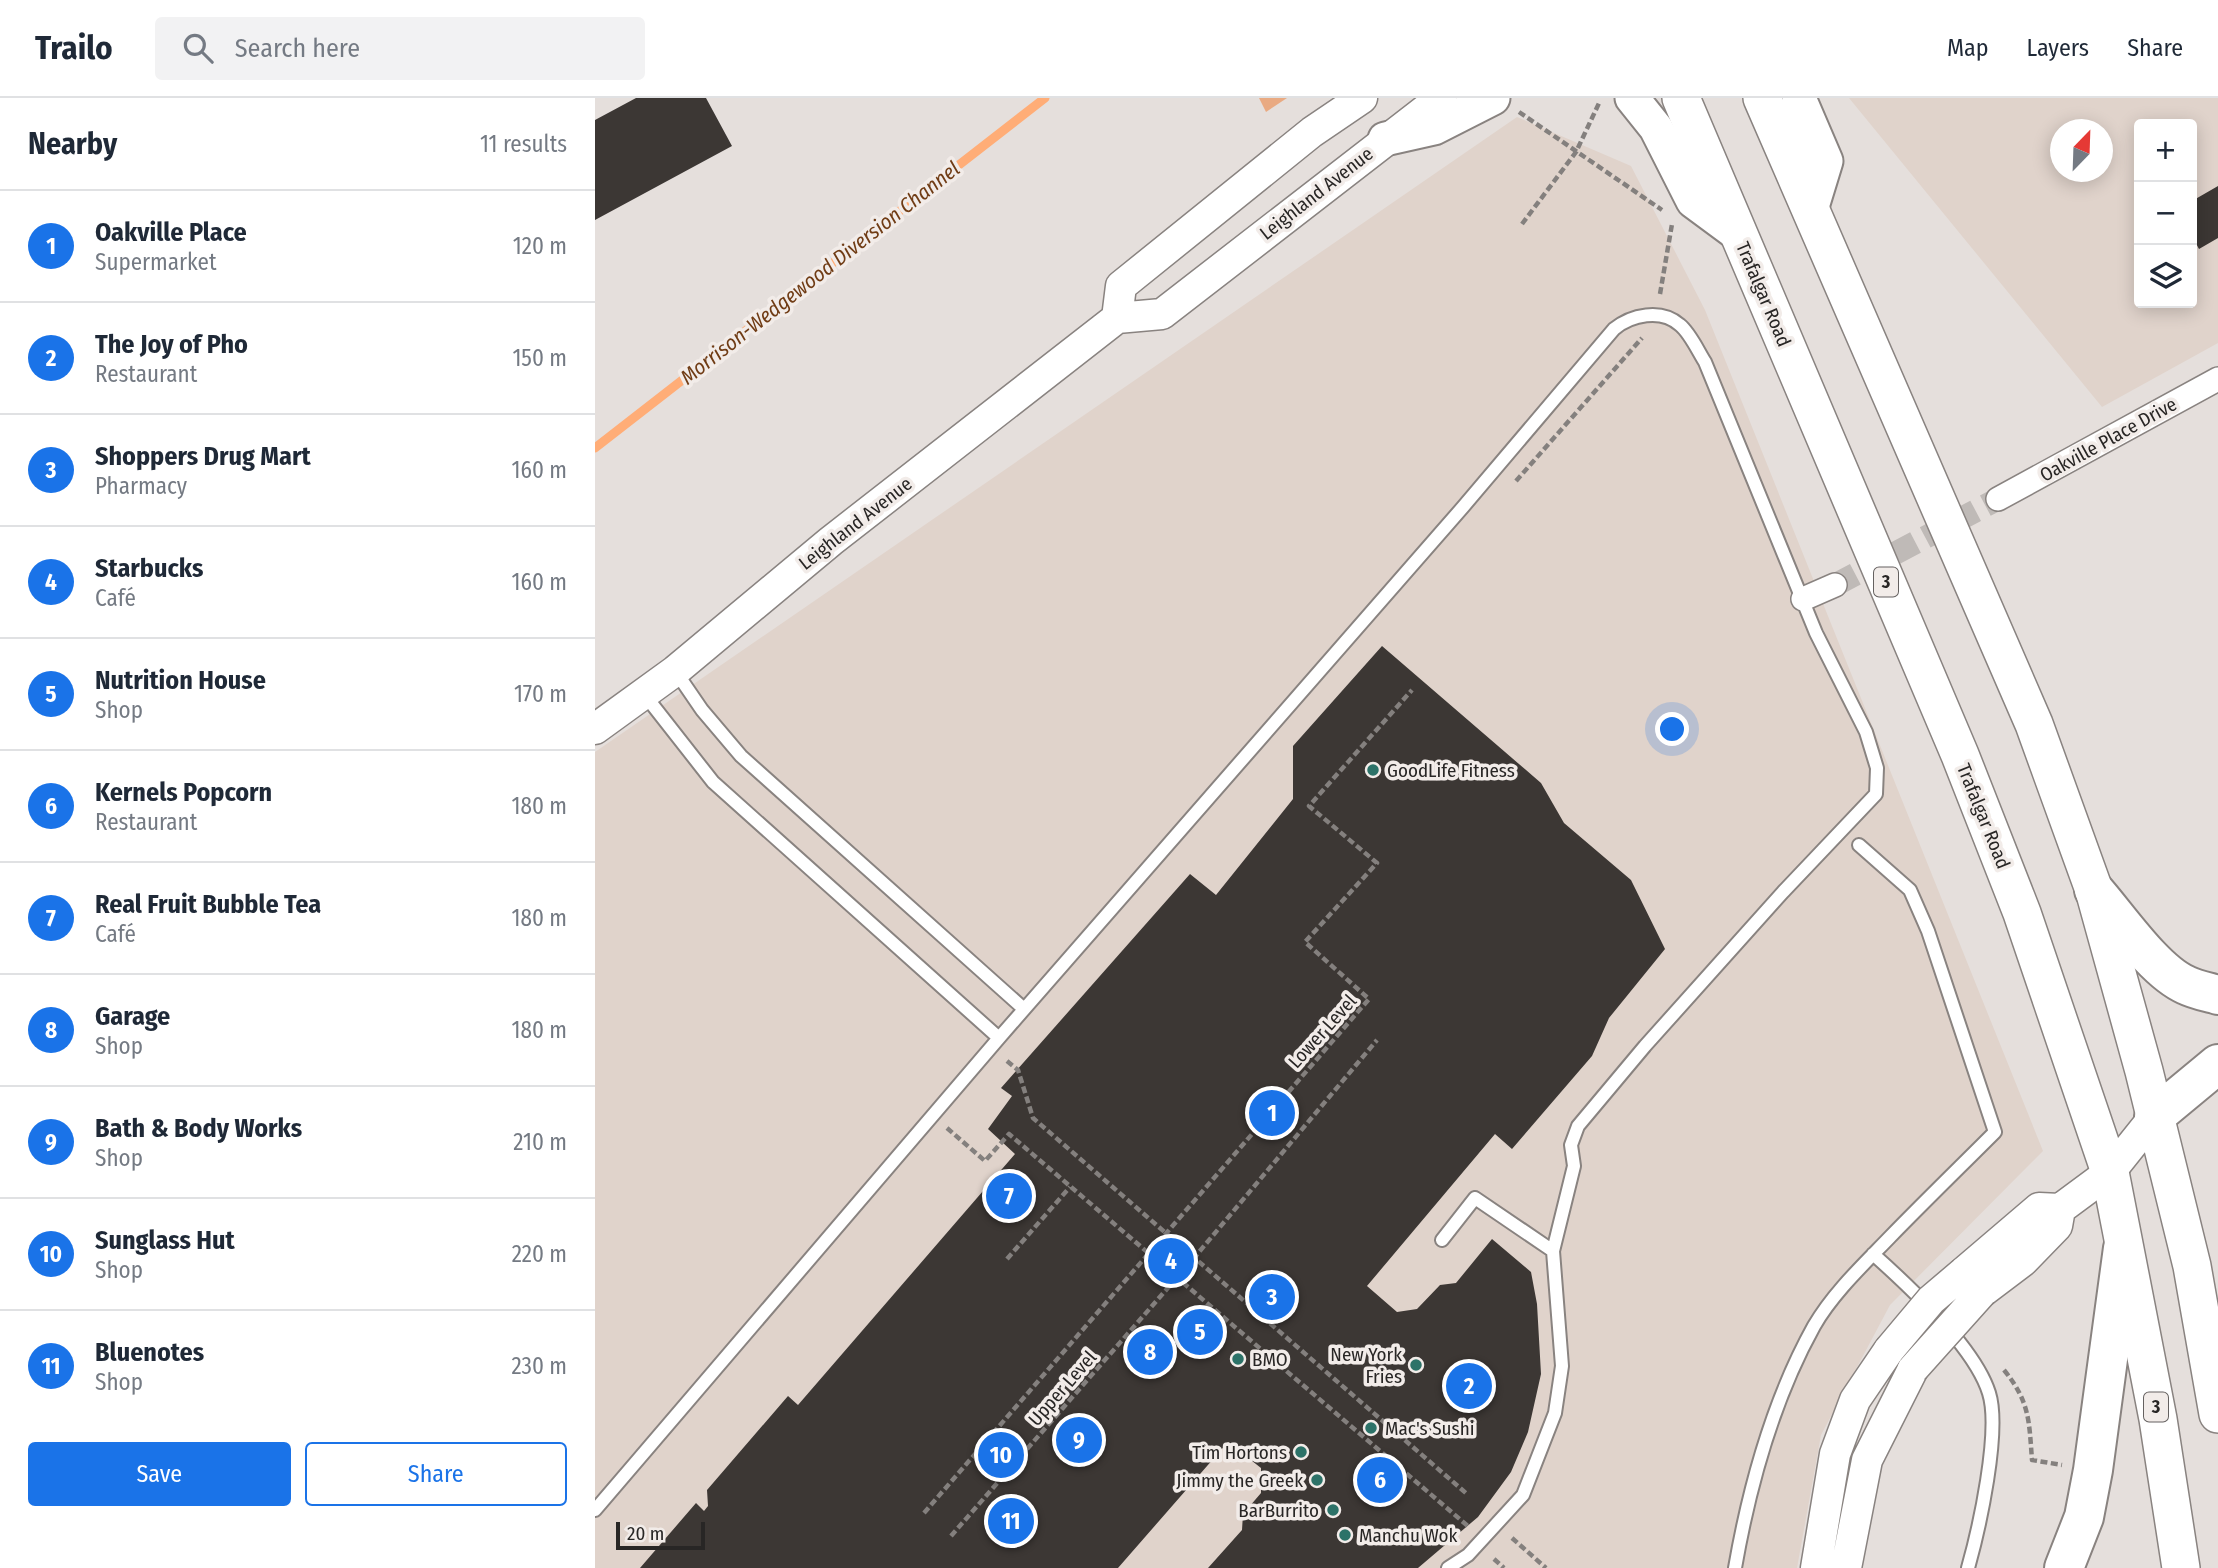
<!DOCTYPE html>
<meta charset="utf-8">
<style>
:root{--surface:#fff;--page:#f2f2f3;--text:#1f2937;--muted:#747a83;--line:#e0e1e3;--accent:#1a73e8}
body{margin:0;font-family:"Fira Sans Condensed",sans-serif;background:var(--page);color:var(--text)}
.controls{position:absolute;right:21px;top:21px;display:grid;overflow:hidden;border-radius:7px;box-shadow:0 4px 18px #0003}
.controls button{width:63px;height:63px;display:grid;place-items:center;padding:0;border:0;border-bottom:2px solid var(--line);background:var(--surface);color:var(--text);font:35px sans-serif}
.compass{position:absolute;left:1455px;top:21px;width:63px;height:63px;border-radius:50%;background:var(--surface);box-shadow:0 4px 18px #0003;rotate:23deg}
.scale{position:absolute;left:21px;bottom:18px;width:89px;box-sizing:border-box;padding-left:7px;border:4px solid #282625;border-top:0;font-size:19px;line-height:24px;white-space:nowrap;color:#282625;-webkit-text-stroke:5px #f2ece9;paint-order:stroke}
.you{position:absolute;left:1078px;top:632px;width:24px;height:24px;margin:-18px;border:5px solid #fff;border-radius:50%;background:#1a73e8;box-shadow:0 0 0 10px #1a73e833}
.badge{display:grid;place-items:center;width:46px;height:46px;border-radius:50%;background:var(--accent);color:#fff;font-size:23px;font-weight:700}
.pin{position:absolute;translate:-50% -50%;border:4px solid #fff;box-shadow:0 2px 7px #0006}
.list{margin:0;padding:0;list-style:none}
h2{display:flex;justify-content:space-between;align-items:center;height:91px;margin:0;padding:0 28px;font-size:30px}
h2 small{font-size:23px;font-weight:400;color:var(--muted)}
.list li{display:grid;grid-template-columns:46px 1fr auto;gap:21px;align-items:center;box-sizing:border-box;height:112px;padding:0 28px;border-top:2px solid var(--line)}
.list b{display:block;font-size:26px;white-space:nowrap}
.list p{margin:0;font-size:23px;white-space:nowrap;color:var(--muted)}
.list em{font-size:23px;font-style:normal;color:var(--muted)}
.actions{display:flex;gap:14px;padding:21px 28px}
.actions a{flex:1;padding:16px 0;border:2px solid var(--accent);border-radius:7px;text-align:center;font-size:24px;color:var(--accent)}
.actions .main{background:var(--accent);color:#fff}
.icon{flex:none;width:38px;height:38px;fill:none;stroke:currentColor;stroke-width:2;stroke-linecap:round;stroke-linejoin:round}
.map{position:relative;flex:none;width:1623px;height:1470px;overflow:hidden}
header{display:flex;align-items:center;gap:42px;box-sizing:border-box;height:98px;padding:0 35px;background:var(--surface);border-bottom:2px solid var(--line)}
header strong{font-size:33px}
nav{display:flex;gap:38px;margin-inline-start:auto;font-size:24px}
.search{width:490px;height:63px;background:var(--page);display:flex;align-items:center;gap:18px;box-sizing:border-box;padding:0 24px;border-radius:7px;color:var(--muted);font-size:26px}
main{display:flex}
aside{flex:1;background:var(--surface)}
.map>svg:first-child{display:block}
.built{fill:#e0d3cb;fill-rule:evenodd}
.green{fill:#e9aa82}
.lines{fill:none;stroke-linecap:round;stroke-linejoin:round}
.stream{stroke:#ffad77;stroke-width:9}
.building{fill:#3c3734}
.minor-tunnel{stroke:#bfbab7;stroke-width:23;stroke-dasharray:23 11;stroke-linecap:butt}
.service-casing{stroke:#898380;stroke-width:16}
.minor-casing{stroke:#898380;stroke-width:26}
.tertiary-casing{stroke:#898380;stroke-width:33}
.secondary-casing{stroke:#898380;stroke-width:37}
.primary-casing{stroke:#898380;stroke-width:40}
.motorway-casing{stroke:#898380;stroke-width:42}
.path{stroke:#84807e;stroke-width:4.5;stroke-dasharray:7 3.5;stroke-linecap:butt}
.service{stroke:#fff;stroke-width:12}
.minor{stroke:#fff;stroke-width:23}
.tertiary{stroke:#fff;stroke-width:30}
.secondary{stroke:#fff;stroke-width:33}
.primary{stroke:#fff;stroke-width:37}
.motorway{stroke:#fff;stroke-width:38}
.tertiary-bridge-casing{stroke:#898380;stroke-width:33;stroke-linecap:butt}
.tertiary-bridge{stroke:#fff;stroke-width:30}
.poi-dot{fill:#2c7268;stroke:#f2ece9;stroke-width:2.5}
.labels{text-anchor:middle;stroke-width:7;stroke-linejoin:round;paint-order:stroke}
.shield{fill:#f2ece9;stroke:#656160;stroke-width:2}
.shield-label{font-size:18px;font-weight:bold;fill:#282625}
.street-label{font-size:19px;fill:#282625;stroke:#f2ece9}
.poi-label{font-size:19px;fill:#282625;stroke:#f2ece9;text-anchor:start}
.water-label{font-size:21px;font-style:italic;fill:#703c15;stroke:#f2ece9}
</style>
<header>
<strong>Trailo</strong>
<div class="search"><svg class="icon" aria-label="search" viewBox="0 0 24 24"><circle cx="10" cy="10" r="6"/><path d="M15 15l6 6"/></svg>Search here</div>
<nav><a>Map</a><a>Layers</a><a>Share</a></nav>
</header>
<main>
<aside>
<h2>Nearby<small>11 results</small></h2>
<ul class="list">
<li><span class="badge">1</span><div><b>Oakville Place</b><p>Supermarket</p></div><em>120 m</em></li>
<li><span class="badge">2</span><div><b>The Joy of Pho</b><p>Restaurant</p></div><em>150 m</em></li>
<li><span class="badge">3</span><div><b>Shoppers Drug Mart</b><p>Pharmacy</p></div><em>160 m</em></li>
<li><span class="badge">4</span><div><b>Starbucks</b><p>Café</p></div><em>160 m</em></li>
<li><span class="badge">5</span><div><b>Nutrition House</b><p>Shop</p></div><em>170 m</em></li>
<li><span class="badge">6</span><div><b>Kernels Popcorn</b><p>Restaurant</p></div><em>180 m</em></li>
<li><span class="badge">7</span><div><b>Real Fruit Bubble Tea</b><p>Café</p></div><em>180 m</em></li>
<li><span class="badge">8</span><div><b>Garage</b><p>Shop</p></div><em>180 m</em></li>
<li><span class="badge">9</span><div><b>Bath &amp; Body Works</b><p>Shop</p></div><em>210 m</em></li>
<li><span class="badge">10</span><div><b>Sunglass Hut</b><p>Shop</p></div><em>220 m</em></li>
<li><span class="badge">11</span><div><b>Bluenotes</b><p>Shop</p></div><em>230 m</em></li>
</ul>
<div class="actions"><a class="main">Save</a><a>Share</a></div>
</aside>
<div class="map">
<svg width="1623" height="1470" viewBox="0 0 1623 1470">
<rect width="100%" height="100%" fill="#e5dfdc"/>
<path class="built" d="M1254,0H1623V245L1507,309ZM1544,26H1597V205H1544ZM1465,32H1507V74H1465Z
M922,19L1036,68L1110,212L1448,1053L1295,1207L1226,1337L1202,1470H0V654Z"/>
<path class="green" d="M664,0H692L671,14Z"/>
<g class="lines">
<path class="stream" d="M0,350L450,0"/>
</g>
<path class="building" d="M41,0H111L137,48L0,122V22Z
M1623,88V140L1604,151L1597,138V103Z
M787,548L946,685L969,725L1036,782L1070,851L1014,920L997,958L917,1051L900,1036L772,1188L802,1214L822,1211L845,1187L861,1185L897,1141L936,1174L942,1206L946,1276L933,1334L916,1374L883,1419L823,1470H613L647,1432L648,1416L666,1395V1370L633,1344L523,1470H45L101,1405L109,1413L113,1408L112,1392L193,1298L203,1307L420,1056L393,1031L417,998L406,990L595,776L621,797L698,701V648Z"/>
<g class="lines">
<path class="minor-tunnel" d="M1240,487L1403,401"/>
<defs>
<path id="service" d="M81,574L107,612L146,658L429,911
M49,596L118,684L404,940
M847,1142L880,1100L958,1153
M1278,1156C1314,1188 1380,1250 1394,1295C1406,1333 1384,1431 1373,1470
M0,1412L404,940L868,409L1019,231C1036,217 1066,210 1085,227C1095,235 1103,253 1110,264L1221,535L1271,634L1282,670L1281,696L1188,794L1050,948L983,1028L976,1047L979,1068L958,1153L967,1268L960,1315L928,1397L873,1457L853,1470
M1140,1470C1154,1390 1179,1300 1219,1228C1238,1195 1269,1166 1295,1139C1330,1103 1365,1069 1400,1034L1333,833L1315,792L1264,747"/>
<path id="minor" d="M1403,401L1623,281
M1208,501L1240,487"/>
<path id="tertiary" d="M522,220L526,188L717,34L767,0
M0,631L80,573L236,443L522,220L567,216L846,0
M1369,1174L1444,1110L1465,1111L1515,1074L1559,1019
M1387,1194L1428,1163L1462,1128L1465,1111
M1221,1470L1240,1356L1260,1302L1294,1252
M1251,1470L1272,1362L1318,1271"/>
<path id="secondary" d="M1037,0L1061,30L1098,103L1144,137
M1204,0L1231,63L1216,112
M790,41L839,30L898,0"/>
<path id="primary" d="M1086,0L1365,657L1427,815L1515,1074L1563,1321L1586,1470
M1167,0L1439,626L1499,792L1549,973L1597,1168L1623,1316"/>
<path id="motorway" d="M1499,792C1523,819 1559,873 1591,887C1601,892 1613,894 1623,897
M1559,1019L1623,966
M1469,1470L1489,1419L1498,1372L1528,1150"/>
</defs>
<use href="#service" class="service-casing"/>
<use href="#minor" class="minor-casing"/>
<use href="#tertiary" class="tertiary-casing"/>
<use href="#secondary" class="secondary-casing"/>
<use href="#primary" class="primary-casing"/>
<use href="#motorway" class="motorway-casing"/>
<path class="path" d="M924,14L1067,112
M927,126L981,54L1005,3
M1065,196L1077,126
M921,383L1047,240
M412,963L423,972L438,1020L872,1396
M352,1030L390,1063L414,1036L874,1429
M412,1161L475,1089
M1409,1272C1435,1304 1434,1323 1437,1362L1467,1367
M329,1415L774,901L710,844L782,765L714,708L817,592
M356,1438L599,1160L782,942
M917,1440L951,1470
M899,1461L909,1470"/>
<use href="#service" class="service"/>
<use href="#minor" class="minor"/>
<use href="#tertiary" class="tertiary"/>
<use href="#secondary" class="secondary"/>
<use href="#primary" class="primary"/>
<use href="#motorway" class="motorway"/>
<defs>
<path id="tertiary-bridge" d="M1294,1252L1336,1202L1369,1174
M1318,1271L1387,1194"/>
</defs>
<use href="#tertiary-bridge" class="tertiary-bridge-casing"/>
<use href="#tertiary-bridge" class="tertiary-bridge"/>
</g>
<g class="poi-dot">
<circle cx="778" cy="672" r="7"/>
<circle cx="643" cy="1261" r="7"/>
<circle cx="821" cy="1267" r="7"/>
<circle cx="776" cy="1330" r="7"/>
<circle cx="706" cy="1354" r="7"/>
<circle cx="722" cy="1382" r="7"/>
<circle cx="738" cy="1412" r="7"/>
<circle cx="750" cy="1437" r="7"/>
</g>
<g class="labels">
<g class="shield">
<rect x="1279" y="469.5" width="24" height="29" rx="5"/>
<rect x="1549" y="1294.5" width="24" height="29" rx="5"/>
</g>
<g class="shield-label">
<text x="1291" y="490">3</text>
<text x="1561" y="1315">3</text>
</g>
<g class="street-label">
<text transform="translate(721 95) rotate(-38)" y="7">Leighland Avenue</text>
<text transform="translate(1169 196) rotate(67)" y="7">Trafalgar Road</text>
<text transform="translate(1513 341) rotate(-29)" y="7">Oakville Place Drive</text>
<text transform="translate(260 425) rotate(-38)" y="7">Leighland Avenue</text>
<text transform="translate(1389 718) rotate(68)" y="7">Trafalgar Road</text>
<text transform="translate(727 933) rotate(-48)" y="7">Lower Level</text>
<text transform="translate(467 1290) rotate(-49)" y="7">Upper Level</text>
</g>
<g class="poi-label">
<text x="792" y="679">GoodLife Fitness</text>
<text x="807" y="1263" text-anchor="end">New York<tspan x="807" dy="22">Fries</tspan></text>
<text x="657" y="1268">BMO</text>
<text x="790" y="1337">Mac's Sushi</text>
<text x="692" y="1361" text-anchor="end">Tim Hortons</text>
<text x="708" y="1389" text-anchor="end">Jimmy the Greek</text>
<text x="724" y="1419" text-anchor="end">BarBurrito</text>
<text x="764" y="1444">Manchu Wok</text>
</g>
<g class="water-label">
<text transform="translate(225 175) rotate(-38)" y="7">Morrison-Wedgewood Diversion Channel</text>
</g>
</g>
</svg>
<div class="controls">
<button>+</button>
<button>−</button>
<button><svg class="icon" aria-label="layers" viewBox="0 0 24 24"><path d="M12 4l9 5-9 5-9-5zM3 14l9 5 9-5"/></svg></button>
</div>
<svg class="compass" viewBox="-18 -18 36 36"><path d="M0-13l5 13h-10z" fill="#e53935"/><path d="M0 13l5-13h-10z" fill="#747a83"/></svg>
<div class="scale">20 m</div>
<div class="you"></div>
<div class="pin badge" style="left:677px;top:1015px">1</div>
<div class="pin badge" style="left:874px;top:1288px">2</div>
<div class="pin badge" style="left:677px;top:1199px">3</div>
<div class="pin badge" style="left:576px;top:1163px">4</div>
<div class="pin badge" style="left:605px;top:1234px">5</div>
<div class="pin badge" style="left:785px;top:1382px">6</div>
<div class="pin badge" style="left:414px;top:1098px">7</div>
<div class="pin badge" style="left:555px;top:1254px">8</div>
<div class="pin badge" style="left:484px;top:1342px">9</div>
<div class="pin badge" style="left:406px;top:1357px">10</div>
<div class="pin badge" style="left:416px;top:1423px">11</div>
</div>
</main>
